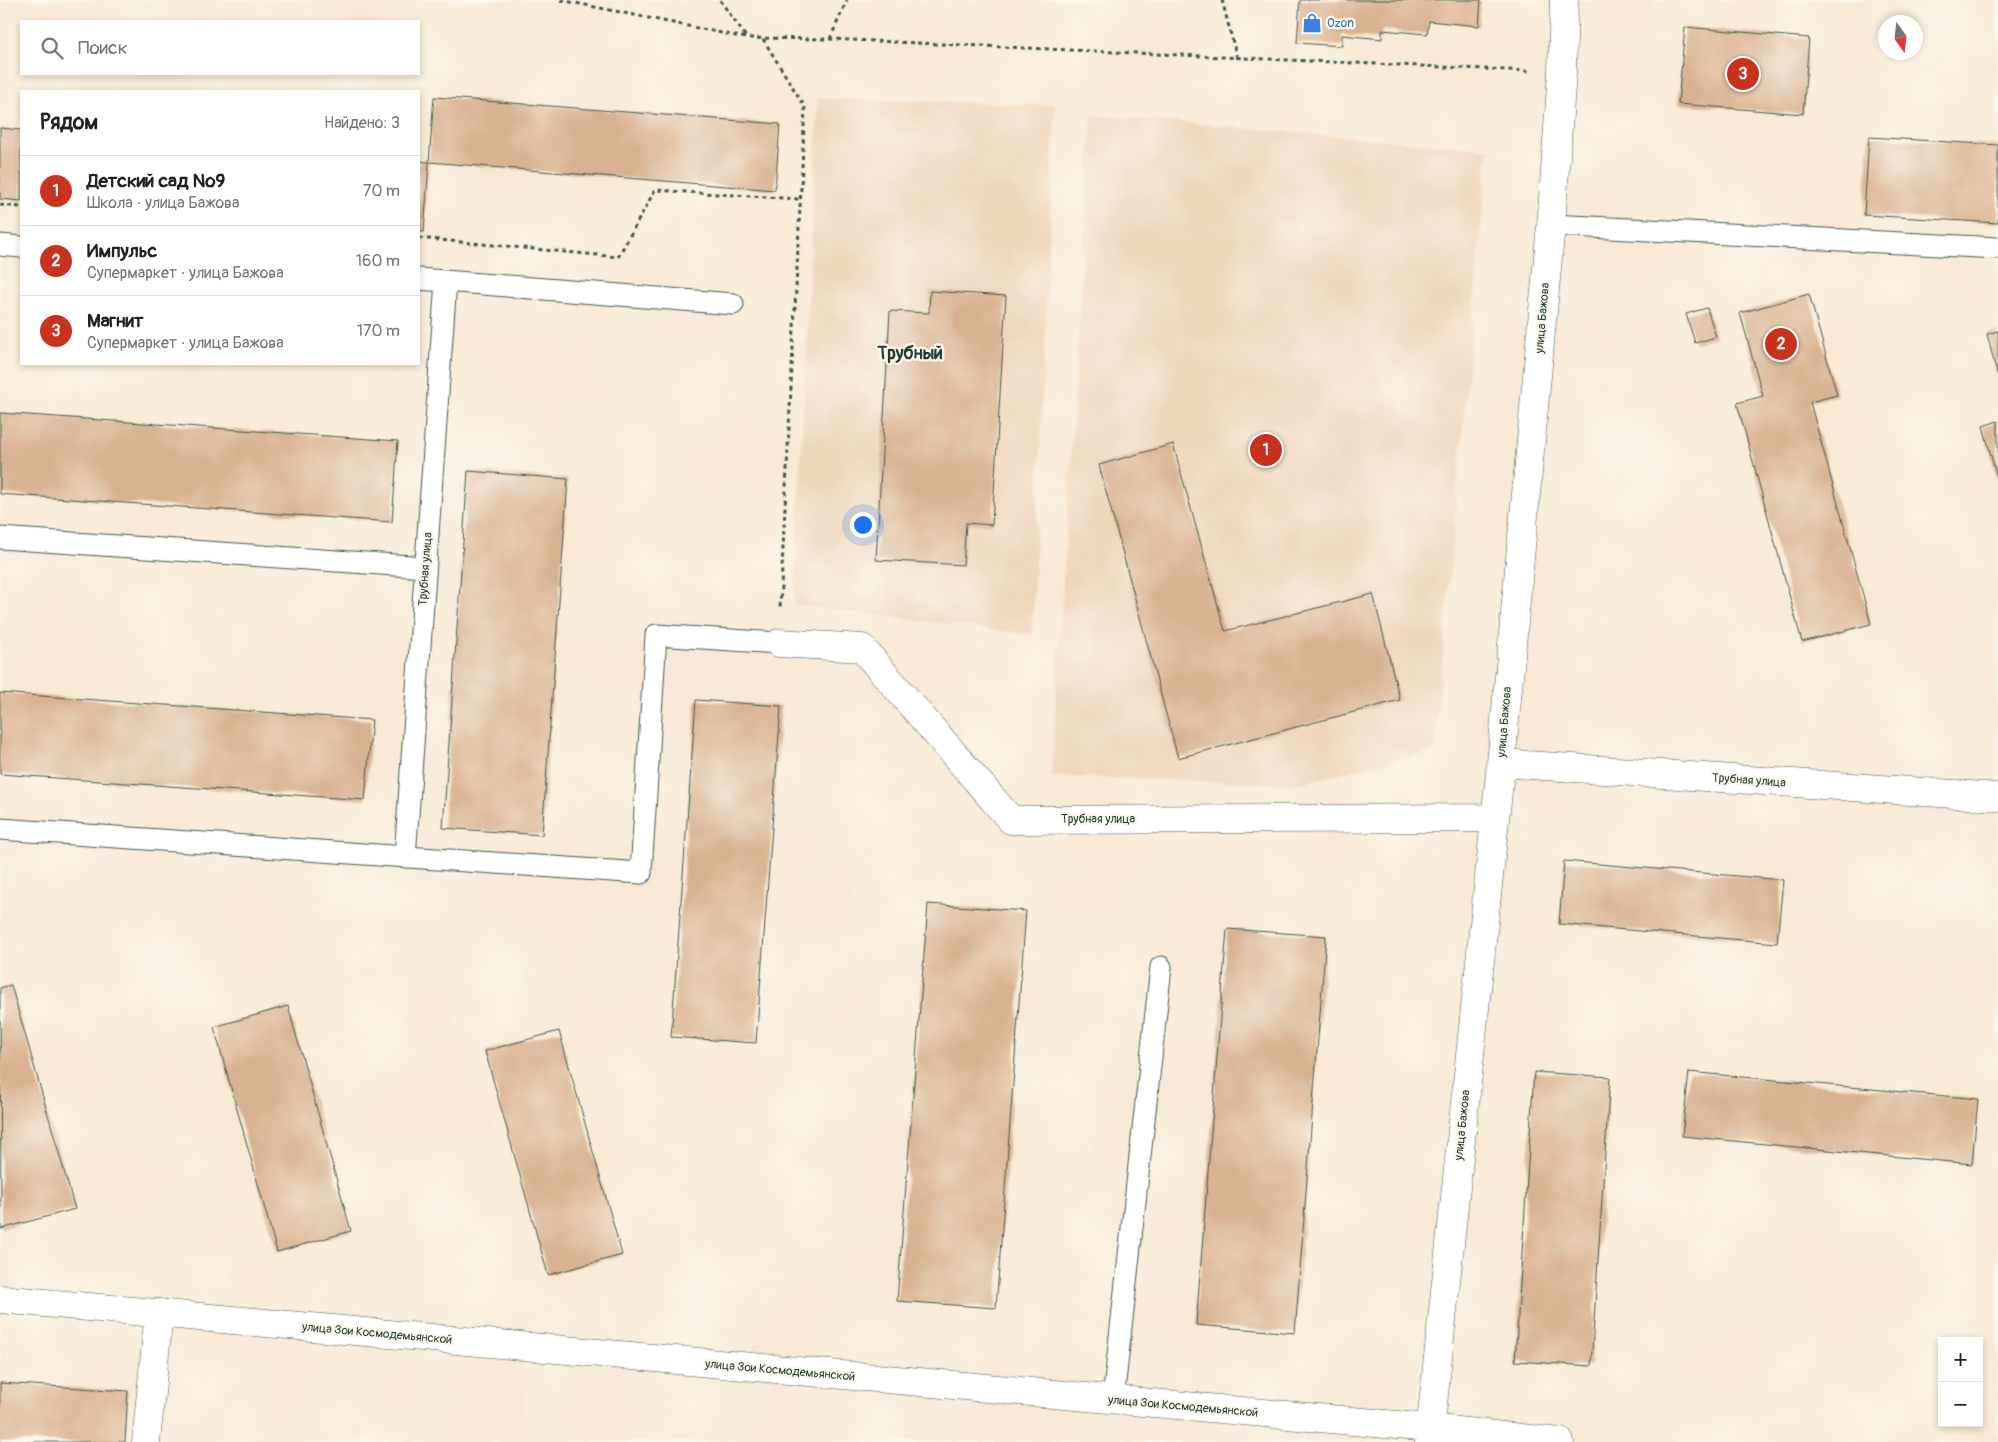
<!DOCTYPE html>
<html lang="ru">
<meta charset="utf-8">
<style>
:root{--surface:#fff;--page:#f6f6f6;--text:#202124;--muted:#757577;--line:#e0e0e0;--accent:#c8321e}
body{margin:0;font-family:Pangolin,sans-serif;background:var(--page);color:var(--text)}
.controls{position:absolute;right:15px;bottom:15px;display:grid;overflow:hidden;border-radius:0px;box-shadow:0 2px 8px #0003}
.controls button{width:45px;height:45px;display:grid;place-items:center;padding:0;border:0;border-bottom:1px solid var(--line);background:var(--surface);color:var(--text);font:25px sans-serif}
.compass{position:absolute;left:1878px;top:15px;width:45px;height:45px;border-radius:50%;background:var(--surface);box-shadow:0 2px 8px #0003;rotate:165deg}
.you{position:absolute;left:862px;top:524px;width:18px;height:18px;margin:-12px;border:4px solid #fff;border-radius:50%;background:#1a73e8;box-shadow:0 0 0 8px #1a73e833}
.badge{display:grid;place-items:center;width:32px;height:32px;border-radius:50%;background:var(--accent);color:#fff;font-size:16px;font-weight:700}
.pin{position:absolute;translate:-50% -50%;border:2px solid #fff;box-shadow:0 1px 5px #0006}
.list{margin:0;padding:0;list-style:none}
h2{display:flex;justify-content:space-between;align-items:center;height:65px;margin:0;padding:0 20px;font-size:21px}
h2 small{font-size:16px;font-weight:400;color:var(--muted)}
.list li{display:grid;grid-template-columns:32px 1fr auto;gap:15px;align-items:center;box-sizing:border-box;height:70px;padding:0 20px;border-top:1px solid var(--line)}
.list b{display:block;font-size:19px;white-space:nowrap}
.list p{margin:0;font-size:16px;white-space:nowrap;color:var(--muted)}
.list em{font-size:16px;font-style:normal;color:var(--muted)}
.icon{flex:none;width:28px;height:28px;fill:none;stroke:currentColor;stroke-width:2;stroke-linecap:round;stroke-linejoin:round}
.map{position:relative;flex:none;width:1998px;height:1442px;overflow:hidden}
.search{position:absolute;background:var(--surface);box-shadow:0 2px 8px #0003;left:20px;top:20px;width:400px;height:55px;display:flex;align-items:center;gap:12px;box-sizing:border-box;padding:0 18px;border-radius:0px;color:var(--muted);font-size:19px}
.panel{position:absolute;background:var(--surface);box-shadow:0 2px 8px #0003;left:20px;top:90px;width:400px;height:275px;border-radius:0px}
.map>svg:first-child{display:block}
.built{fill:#efd6bb}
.building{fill:#d9b291}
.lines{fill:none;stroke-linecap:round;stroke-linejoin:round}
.service-casing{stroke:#40574c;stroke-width:23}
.pedestrian-casing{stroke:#40574c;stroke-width:29}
.minor-casing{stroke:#40574c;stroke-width:29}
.path{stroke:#40574c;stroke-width:3;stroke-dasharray:4 4;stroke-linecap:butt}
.service{stroke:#fff;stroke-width:21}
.pedestrian{stroke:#fff;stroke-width:28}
.minor{stroke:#fff;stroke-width:28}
.labels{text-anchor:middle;stroke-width:4.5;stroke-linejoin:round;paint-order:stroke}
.shop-label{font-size:12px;fill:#366cbe;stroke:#fbf7ec;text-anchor:start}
.street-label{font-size:12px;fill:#1f3d34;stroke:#fbf7ec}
.district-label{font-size:18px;font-weight:bold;fill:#1f3d34;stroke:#fbf7ec}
</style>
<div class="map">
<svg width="1998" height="1442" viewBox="0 0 1998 1442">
<rect width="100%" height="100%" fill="#fbf7ec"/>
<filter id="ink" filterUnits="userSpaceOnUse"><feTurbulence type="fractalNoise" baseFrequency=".02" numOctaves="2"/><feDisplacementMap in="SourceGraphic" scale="10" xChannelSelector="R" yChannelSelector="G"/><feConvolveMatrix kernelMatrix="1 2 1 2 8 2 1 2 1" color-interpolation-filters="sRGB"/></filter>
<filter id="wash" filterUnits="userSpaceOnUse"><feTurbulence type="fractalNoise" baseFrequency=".0096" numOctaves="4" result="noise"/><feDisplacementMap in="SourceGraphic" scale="20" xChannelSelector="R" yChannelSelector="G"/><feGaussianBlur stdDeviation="1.12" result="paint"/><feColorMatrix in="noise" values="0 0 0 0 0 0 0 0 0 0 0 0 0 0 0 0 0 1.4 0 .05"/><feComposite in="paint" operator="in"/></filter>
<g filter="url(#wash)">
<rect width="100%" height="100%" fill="#f8e9d5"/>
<path class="built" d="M818,98L1055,105L1032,635L794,605Z
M1092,115L1488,149L1434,751L1296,784L1051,776Z"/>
<g id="blocks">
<path class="building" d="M1300,0H1481L1479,26L1429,21L1427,34L1382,30V39L1342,35V46L1297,43Z
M1685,27L1809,38L1803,114L1678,104Z
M434,97L780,124L775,190L429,162Z
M0,128L21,130V201L0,199Z
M1869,137L1998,145V223L1864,215Z
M419,161L429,162L424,232H419Z
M930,291L1006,296L992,525L966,523L963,565L876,560L890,311L929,313Z
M1809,294L1837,395L1810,402L1871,624L1802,642L1737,403L1763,396L1740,313Z
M1707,308L1716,337L1695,343L1686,314Z
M1998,331V374H1997L1987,334Z
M0,413L398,441L392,522L0,494Z
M1998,421V477L1997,478L1983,426Z
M1173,444L1225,631L1373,594L1400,700L1178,758L1099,465Z
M468,471L568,479L542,835L443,828Z
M0,693L372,720L365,800L0,774Z
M696,700L781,706L756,1043L671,1037Z
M1564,861L1783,880L1777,943L1559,924Z
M928,904L1026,911L996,1308L897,1301Z
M1227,929L1326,936L1295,1333L1196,1325Z
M11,985L75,1209L1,1229L0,988Z
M288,1006L351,1231L277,1252L214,1027Z
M559,1031L622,1255L548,1275L485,1051Z
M1534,1072L1610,1077L1591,1366L1515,1361Z
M1689,1072L1978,1099L1972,1164L1682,1136Z
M0,1383L128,1391L125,1442H0Z"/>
</g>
</g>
<g filter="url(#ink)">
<use href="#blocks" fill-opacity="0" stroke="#40574c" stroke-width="1"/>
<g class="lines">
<defs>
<path id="service" d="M1551,225L1998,248
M0,245L21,247
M419,279L733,304
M0,538L425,567
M0,829L641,873L656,635L779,643
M405,857L446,281
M1113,1400L1161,967"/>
<path id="pedestrian" d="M146,1442L159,1313"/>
<path id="minor" d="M779,643L862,648L1011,820L1495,818
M1501,763L1998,797
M0,1299L1430,1428L1560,1442
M1429,1442L1501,763L1551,225L1562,72L1564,0"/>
</defs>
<use href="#service" class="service-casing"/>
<use href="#pedestrian" class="pedestrian-casing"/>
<use href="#minor" class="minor-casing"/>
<path class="path" d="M561,0L746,38L830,39L1529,71
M720,0L746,37
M1222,0L1237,58
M763,39L805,107L780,608
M830,39L847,0
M0,205L21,207
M419,238L618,257L655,190L800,199"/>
<use href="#service" class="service"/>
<use href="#pedestrian" class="pedestrian"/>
<use href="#minor" class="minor"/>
</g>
</g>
<defs>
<symbol id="shop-bare" viewBox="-9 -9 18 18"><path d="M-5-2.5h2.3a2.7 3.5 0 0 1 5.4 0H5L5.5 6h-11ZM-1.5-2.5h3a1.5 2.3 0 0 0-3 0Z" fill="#3f7fe0" stroke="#fbf7ec" stroke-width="2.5" paint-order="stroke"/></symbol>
</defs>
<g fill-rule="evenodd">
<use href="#shop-bare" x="1298" y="9" width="28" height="28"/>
</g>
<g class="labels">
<g class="shop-label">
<text x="1327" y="27">Ozon</text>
</g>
<g class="street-label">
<text transform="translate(1542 318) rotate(-85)" y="4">улица Бажова</text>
<text transform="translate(425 569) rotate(-86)" y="4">Трубная улица</text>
<text transform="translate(1504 722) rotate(-85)" y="4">улица Бажова</text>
<text transform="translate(1749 780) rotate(4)" y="4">Трубная улица</text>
<text x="1098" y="823">Трубная улица</text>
<text transform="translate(1462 1125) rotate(-84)" y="4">улица Бажова</text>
<text transform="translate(377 1333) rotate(5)" y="4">улица Зои Космодемьянской</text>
<text transform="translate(780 1370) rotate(5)" y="4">улица Зои Космодемьянской</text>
<text transform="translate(1183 1406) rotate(5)" y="4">улица Зои Космодемьянской</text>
</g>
<g class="district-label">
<text x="910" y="359">Трубный</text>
</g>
</g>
</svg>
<div class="controls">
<button>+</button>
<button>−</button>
</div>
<svg class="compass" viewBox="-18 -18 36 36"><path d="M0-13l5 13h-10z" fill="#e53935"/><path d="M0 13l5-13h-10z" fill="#757577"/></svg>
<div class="you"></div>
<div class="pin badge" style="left:1266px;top:450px">1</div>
<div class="pin badge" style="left:1781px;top:344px">2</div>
<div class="pin badge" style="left:1743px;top:74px">3</div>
<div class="search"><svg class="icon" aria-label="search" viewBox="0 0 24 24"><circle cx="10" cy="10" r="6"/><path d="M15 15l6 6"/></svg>Поиск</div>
<section class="panel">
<h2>Рядом<small>Найдено: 3</small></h2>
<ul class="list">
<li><span class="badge">1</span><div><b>Детский сад №9</b><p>Школа · улица Бажова</p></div><em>70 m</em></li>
<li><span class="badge">2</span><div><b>Импульс</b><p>Супермаркет · улица Бажова</p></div><em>160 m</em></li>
<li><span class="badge">3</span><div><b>Магнит</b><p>Супермаркет · улица Бажова</p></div><em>170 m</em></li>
</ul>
</section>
</div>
